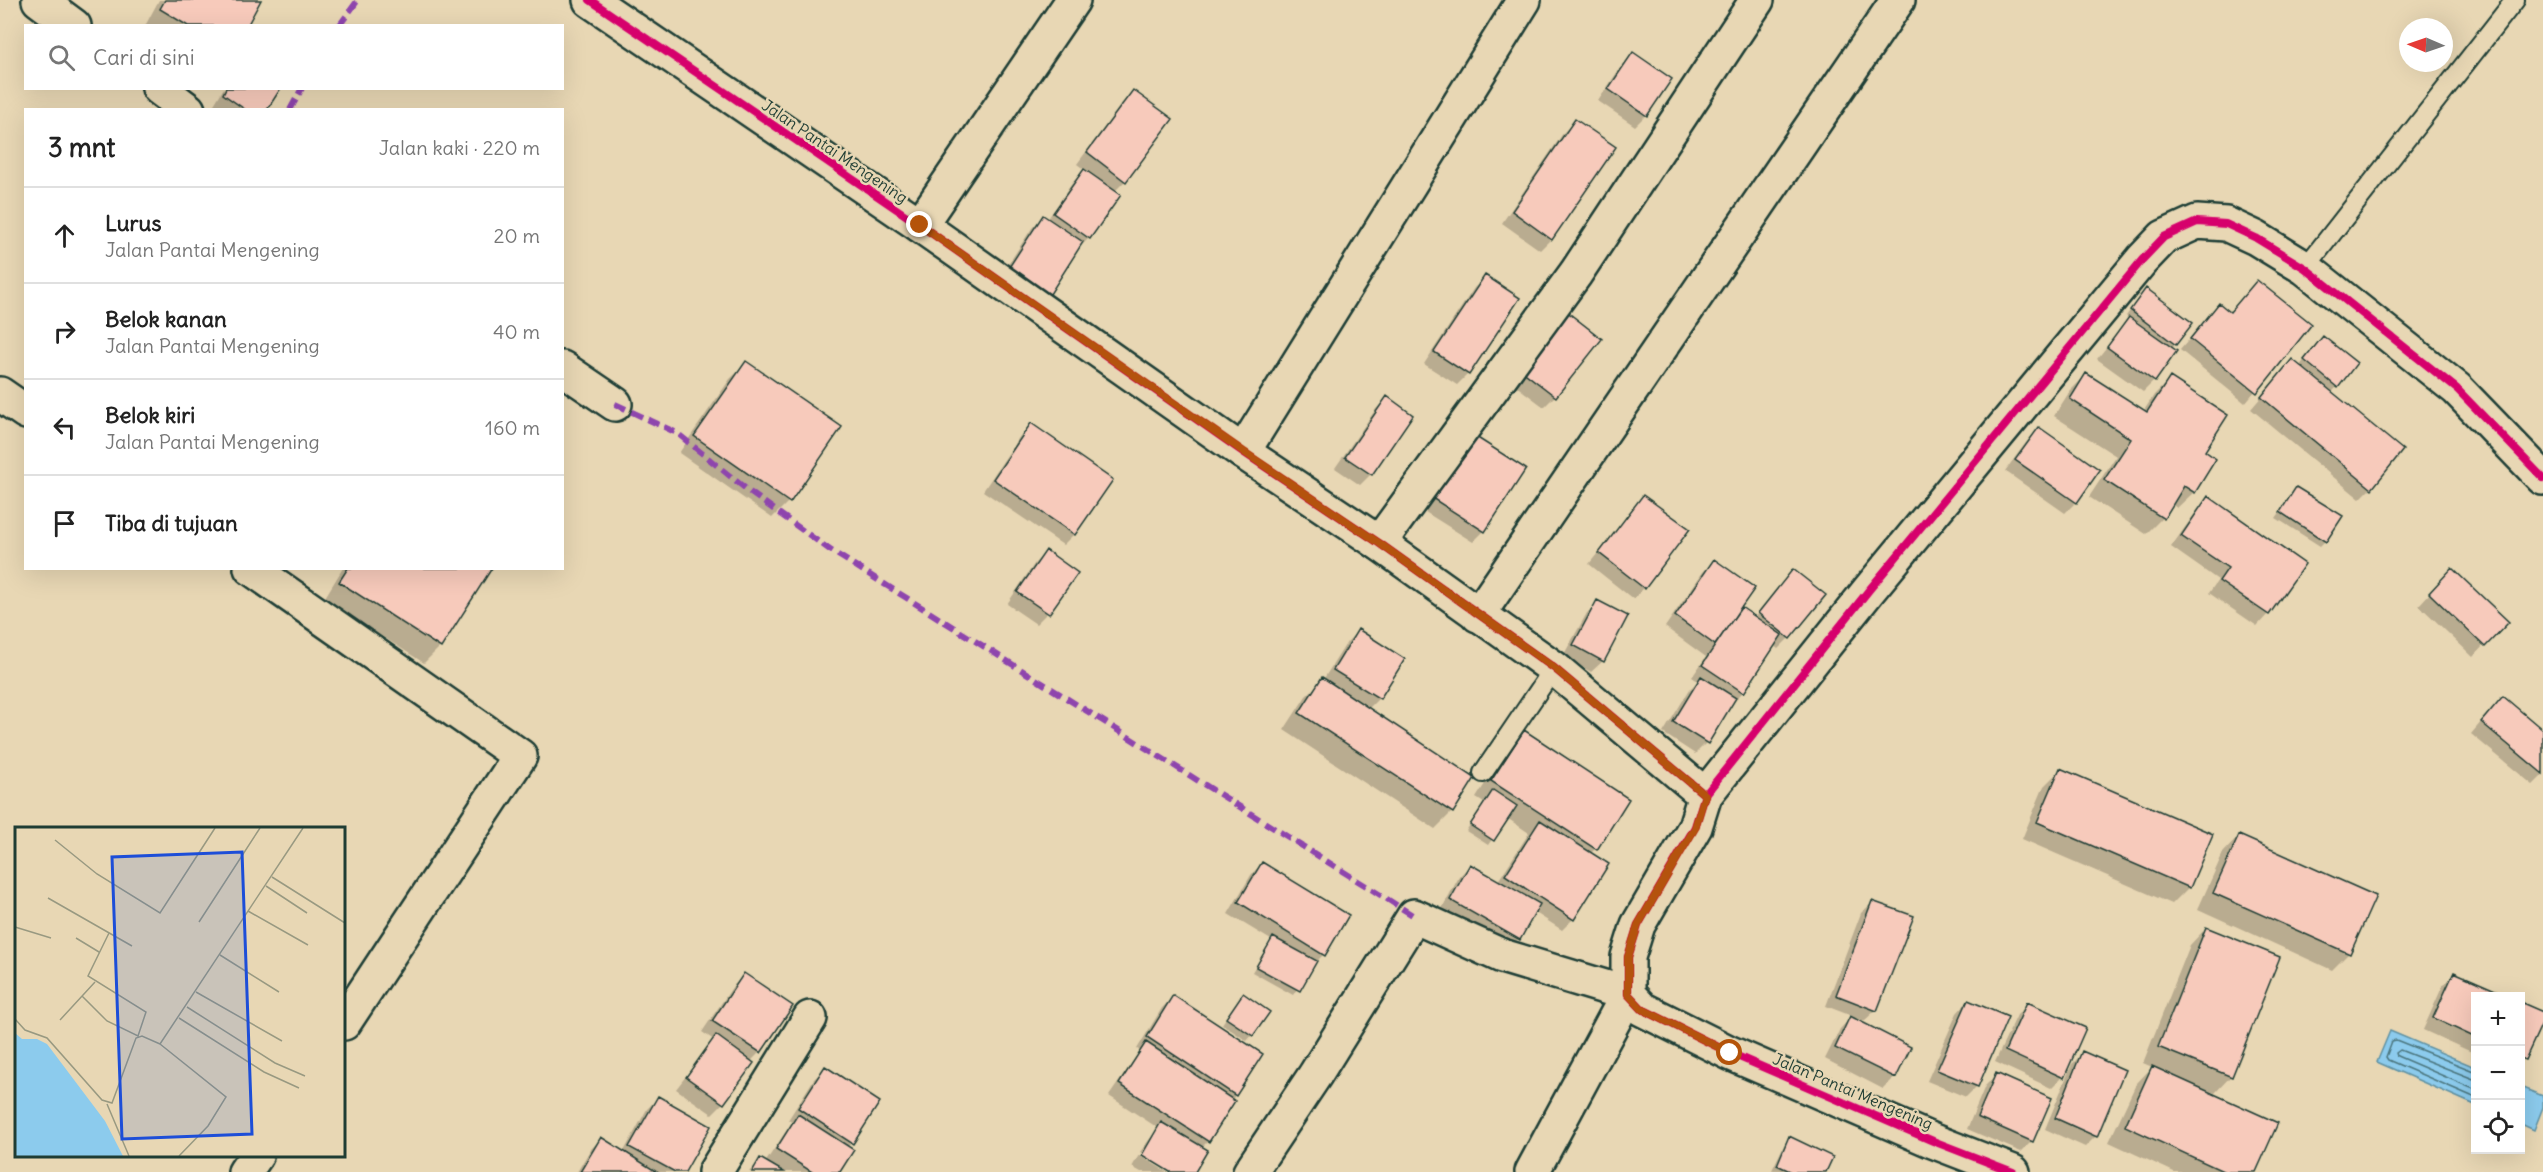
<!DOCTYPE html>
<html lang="id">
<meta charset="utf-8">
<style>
:root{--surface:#fff;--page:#f2f2f2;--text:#222;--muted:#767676;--line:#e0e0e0}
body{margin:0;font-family:Delius,sans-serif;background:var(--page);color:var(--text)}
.controls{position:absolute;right:18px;bottom:18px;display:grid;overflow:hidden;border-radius:0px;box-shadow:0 6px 24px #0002}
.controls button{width:54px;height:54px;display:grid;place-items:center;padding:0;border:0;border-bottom:2px solid var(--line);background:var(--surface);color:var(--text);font:30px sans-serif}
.compass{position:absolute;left:2399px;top:18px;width:54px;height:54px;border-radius:50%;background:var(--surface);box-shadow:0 6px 24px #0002;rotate:272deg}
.stop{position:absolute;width:18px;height:18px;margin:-14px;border:4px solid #b45309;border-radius:50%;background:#fff}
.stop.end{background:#b45309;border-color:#fff;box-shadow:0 2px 6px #0008}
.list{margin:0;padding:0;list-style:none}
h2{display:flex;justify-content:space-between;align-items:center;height:78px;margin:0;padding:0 24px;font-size:26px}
h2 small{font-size:20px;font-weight:400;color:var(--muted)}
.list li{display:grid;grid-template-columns:39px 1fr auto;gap:18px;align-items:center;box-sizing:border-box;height:96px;padding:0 24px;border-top:2px solid var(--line)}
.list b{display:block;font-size:22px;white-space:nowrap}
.list p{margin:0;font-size:20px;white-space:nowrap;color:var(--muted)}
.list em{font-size:20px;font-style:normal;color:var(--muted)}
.icon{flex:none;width:33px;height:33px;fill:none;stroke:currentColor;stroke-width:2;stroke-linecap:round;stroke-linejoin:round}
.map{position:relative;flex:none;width:2543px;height:1172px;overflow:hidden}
.search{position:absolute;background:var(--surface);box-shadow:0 6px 24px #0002;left:24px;top:24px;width:540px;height:66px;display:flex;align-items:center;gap:15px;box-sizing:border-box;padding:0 21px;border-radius:0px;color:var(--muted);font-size:22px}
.panel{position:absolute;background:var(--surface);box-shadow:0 6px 24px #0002;left:24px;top:108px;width:540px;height:462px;border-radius:0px}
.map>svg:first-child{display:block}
.water{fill:#8ccbed;stroke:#6092a3;stroke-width:1.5}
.shadow{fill:#0003}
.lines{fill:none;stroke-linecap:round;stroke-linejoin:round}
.shore{stroke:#4b767e;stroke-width:1.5}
.building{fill:#f7cabb;stroke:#1f3d34;stroke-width:1.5}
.service-casing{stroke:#1f3d34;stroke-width:22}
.minor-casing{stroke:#1f3d34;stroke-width:38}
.tertiary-casing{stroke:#1f3d34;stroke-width:38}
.service{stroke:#e8d7b4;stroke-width:18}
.minor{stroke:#e8d7b4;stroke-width:33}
.tertiary{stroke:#e8d7b4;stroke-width:33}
.quiet{stroke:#8e44ad;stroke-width:6;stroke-dasharray:12 6;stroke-linecap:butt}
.cycleway-casing{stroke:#e8d7b4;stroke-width:11}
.cycleway{stroke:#d6006c;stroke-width:8}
.route{stroke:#b45309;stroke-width:8}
.labels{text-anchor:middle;stroke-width:5;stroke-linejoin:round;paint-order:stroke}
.street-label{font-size:16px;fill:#1f3d34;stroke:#e8d7b4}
.inset-road{fill:none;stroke:#989981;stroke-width:1.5}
.view{fill:#1d4ed8;fill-opacity:0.15;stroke:#1d4ed8;stroke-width:3}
.inset-edge{fill:none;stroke:#1f3d34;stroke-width:3}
</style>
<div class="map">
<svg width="2543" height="1172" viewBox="0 0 2543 1172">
<rect width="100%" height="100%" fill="#e8d7b4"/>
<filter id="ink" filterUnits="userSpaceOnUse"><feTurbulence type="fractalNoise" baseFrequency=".0167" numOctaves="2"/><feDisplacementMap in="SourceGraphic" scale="12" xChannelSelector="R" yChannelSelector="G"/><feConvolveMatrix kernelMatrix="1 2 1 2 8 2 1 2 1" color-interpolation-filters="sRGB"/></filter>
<g filter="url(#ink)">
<path class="water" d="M2390,1031L2475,1067V1105L2377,1062Z
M2520,1087L2543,1096V1107L2534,1130L2521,1124Z"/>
<path class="shadow" d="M159,0H259L245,26H145Z
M1633,54L1670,80L1646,115L1635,126L1598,101L1622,65Z
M224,88H279L265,110H219L213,106Z
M1133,92L1125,181L1114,192L1089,238L1078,249L994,286L1032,228L1043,217L1047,220L1073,182L1085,170L1077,164L1122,103Z
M1575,121L1551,239L1540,250L1502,223L1564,132Z
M1485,277L1468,374L1457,385L1424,364L1474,288Z
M2257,282L2310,325L2245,403L2180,350L2219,305L2229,313Z
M2141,296L2175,344L2154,381L2143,392L2097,359L2129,319L2126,316Z
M1551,320L1555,396L1544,407L1507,379Z
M2318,343L2337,387L2331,393L2371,488L2360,499L2251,409L2292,361L2299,367Z
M747,363L788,502L772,518L679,453L730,379Z
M2086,375L2143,412L2154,395L2170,379L2203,452L2194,492L2177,508L2171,504L2162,518L2146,534L2089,497L2116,456L2054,416L2070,391Z
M1387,398L1411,415L1371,474L1360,485L1335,468L1376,409Z
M1031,425L1074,534L1063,545L983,491L1020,436Z
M2039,429L2076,502L2065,513L2005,471L2028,440Z
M1462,448L1523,469L1484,531L1473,542L1422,510Z
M2297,488L2325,541L2320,546L2276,518Z
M1643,497L1644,588L1633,599L1589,564Z
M2209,498L2303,564L2268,614L2257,626L2209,593L2218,580L2171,547L2198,509Z
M1046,552L1076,573L1047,613L1036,624L1007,604L1035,563Z
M1714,561L1739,608L1754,618L1794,571L1789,638L1778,649L1773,645L1743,692L1732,703L1706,743L1695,754L1663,733L1690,689L1698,681L1692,677L1706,657L1665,627L1703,572Z
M343,568H491L440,647L424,663L324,599Z
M2441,581L2484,645L2473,657L2419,605Z
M1598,602L1603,661L1591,672L1563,656L1587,613Z
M1358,631L1379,698L1368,709L1473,778L1452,812L1435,829L1284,730L1306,696L1323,680L1347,642Z
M2492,709L2543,732V775L2533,785L2471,734Z
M1524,732L1595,849L1590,854L1573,919L1562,930L1534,912L1518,939L1507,950L1440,912L1459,877L1470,865L1498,881L1529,833L1507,818L1488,845L1466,831L1484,803L1476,798L1507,749Z
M2060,770L2189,887L2172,904L2022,839L2044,786Z
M2239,836L2349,953L2332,970L2198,909L2223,853Z
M1262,863L1323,955L1312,966L1293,995L1252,972L1271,940L1228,914L1251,875Z
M1873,902L1876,1010L1864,1021L1856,1018L1855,1020L1909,1047L1894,1078L1883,1089L1825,1059L1840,1029L1852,1016L1826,1006L1861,913Z
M2206,928L2231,1076L2215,1093L2207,1090L2206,1092L2255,1172H2174L2109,1142L2136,1084L2152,1067L2143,1063L2190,945Z
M2454,974L2505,996H2476V1054L2423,1030L2443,985Z
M744,975L760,1052L750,1062L723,1103L712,1114L676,1089L714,1040L702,1032L733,986Z
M1173,997L1235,1095L1208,1141L1201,1148L1193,1172H1173L1140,1152L1158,1128L1109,1096L1140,1051L1137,1049L1162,1008Z
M1238,1000L1252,1035L1247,1041L1222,1024Z
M1968,1001L1977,1086L1966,1097L1927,1081L1957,1013Z
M2028,1004L2062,1077L2051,1088L1995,1062L2017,1015Z
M2083,1053L2096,1136L2085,1147L2045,1129L2072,1064Z
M826,1068L852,1143L847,1147L839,1172H749L760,1160L765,1163L792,1122L788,1120L814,1079Z
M1996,1075L2032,1141L2021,1152L1967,1129L1985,1086Z
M658,1098L683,1172H577L590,1150L601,1139L623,1153L647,1109Z
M1790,1138L1824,1172L1772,1170L1785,1143Z
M1139,1155L1167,1172H1141L1132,1167Z"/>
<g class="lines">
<path class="shore" d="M2476,1072L2396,1040L2392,1041L2386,1057L2388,1060L2476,1098
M2476,1080L2400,1050L2396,1053L2397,1056L2476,1090"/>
</g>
<path class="building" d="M165,0H261L247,26H188L160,9Z
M1633,52L1672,79L1647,116L1608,89Z
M226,88H281L267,110H246L223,94Z
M1133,90L1173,119L1126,182L1087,152Z
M1575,119L1616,147L1552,240L1512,211Z
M1084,169L1121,195L1090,239L1053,213Z
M1043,215L1083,242L1045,302L1004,275Z
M1485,275L1520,298L1469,375L1434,352Z
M2257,280L2312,324L2257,393L2190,339L2219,303L2230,312Z
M2146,288L2193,323L2176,345L2130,310Z
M1561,307L1602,339L1556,397L1517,367Z
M2129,317L2177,351L2155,382L2107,347Z
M2323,336L2357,363L2338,388L2304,360Z
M2292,359L2403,450L2372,489L2261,397Z
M746,361L842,427L790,503L694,436Z
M2086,373L2147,412L2170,377L2228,415L2205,451L2216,459L2195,493L2184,486L2164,519L2104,480L2131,439L2070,399Z
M1387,396L1413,415L1372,475L1345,457Z
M1031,423L1113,480L1075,535L993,479Z
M2039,427L2100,470L2077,503L2015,460Z
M1473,435L1526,469L1485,532L1432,498Z
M2296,487L2343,516L2326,542L2280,512Z
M1643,495L1690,529L1645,589L1599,553Z
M2208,496L2305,564L2269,615L2219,581L2228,568L2181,536Z
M1046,550L1078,573L1049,614L1017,592Z
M1714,559L1755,588L1715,645L1675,616Z
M348,568H492L441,648L339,582Z
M2452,568L2509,622L2485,647L2429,593Z
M1793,569L1826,595L1790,639L1758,613Z
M1597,600L1628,616L1604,662L1573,645Z
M1741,607L1782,635L1744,693L1702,665Z
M1358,629L1405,659L1380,699L1333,670Z
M1701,676L1736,698L1708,744L1673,722Z
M1322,677L1475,778L1453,813L1299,713Z
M2503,696L2543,730V774L2481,722Z
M1524,730L1629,799L1597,850L1491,781Z
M2060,768L2213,834L2190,888L2037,822Z
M1493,790L1517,806L1494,841L1470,825Z
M1540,820L1609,864L1574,920L1505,875Z
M2239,835L2376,896L2350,954L2213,893Z
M1262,862L1349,915L1325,956L1238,902Z
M1470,864L1540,904L1520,940L1450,900Z
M1872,901L1914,916L1877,1011L1836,995Z
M2206,927L2280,957L2232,1077L2158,1047Z
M1273,937L1317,961L1300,991L1256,967Z
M2454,972L2509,996H2476V1038L2433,1018Z
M744,973L793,1006L761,1053L712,1021Z
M1243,993L1270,1012L1253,1036L1226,1018Z
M1173,995L1263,1054L1236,1096L1147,1037Z
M1968,1000L2008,1017L1978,1087L1937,1070Z
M2027,1002L2086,1028L2064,1078L2005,1051Z
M2520,1002L2543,1012V1021L2525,1060L2520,1058Z
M1850,1016L1911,1047L1896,1078L1835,1048Z
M716,1035L754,1063L724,1104L686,1077Z
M1146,1042L1235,1101L1209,1142L1119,1084Z
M2082,1051L2125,1070L2097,1137L2055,1118Z
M825,1066L880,1102L853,1144L798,1108Z
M2152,1066L2278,1123L2256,1172H2225L2125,1126Z
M1996,1073L2052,1098L2033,1142L1977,1117Z
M658,1096L711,1126L685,1172H675L629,1147Z
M798,1114L854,1150L840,1172H812L776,1149Z
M1161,1122L1208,1150L1195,1172H1170L1142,1155Z
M1789,1136L1833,1157L1826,1172H1792L1777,1165Z
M601,1137L657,1172H580Z
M760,1158L784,1172H752Z"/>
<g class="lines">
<defs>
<path id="service" d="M2305,268L2515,0
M1483,773L1554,668"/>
<path id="minor" d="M39,0L74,26
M159,88L188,110
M920,225L1073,0
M562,368L615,404
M0,394L26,412
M1243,452L1524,0
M1379,543L1576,273L1757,0
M251,568L520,756L344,1023
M1478,615L1898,0
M1705,795L1869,590L2142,260L2164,237L2197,222L2226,224L2256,238L2305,268L2457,389L2543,478
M245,1172L256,1156
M715,1172L810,1018
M1250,1172L1315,1075L1414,916L1502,956L1628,994L1532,1172"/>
<path id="tertiary" d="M590,0L920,225L1243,452L1379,543L1554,668L1705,795L1695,827L1638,925L1628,957V994L1642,1009L1730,1053L1933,1141L2013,1172"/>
</defs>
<use href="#service" class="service-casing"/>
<use href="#minor" class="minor-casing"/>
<use href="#tertiary" class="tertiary-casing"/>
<use href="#service" class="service"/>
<use href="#minor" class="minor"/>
<use href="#tertiary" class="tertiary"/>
<path class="quiet" d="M339,26L358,0
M290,110L302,88
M615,404L677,433L751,493L830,550L1414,916"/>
<defs>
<path id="cycleway" d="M590,0L920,225L1243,452L1379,543L1554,668L1705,795L1695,827L1638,925L1628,957V994L1642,1009L1730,1053L1933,1141L2013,1172
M1705,795L1869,590L2142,260L2164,237L2197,222L2226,224L2256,238L2305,268L2457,389L2543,478"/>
</defs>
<use href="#cycleway" class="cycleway-casing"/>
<use href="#cycleway" class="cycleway"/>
</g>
</g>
<g class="lines" filter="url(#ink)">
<path class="route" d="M920,225L1244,452L1379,543L1554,668L1705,795L1695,828L1638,925L1628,957V994L1642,1009L1730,1053"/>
</g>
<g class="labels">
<g class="street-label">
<text transform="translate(835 151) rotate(34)" y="6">Jalan Pantai Mengening</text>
<text transform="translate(1853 1091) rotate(23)" y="6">Jalan Pantai Mengening</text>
</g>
</g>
<g transform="translate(15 827)">
<rect width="330" height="330" fill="#e8d7b4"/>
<path d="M0,206L7,212H22L32,217L90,294L108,329H0Z" fill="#8ccbed"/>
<path class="inset-road" d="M40,13L82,47L145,86L200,1M257,50L330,96M251,59L292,86M33,71L117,119M233,84L293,118M184,95L245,1M0,100L36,111M61,111L84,125M205,128L264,165M181,165L267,214M67,169L92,194L123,209L131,185L73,149L94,106M172,180L260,236L290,249M164,191L249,245L284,261M0,192L10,203L32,211L87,273L97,276L121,211L127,209L145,217L288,1M45,193L80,155M145,217L211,270L193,299L164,329M92,277L114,329"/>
<path class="view" d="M227,25L237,307L107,312L97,30Z"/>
<rect width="330" height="330" class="inset-edge"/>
</g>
</svg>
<div class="controls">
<button>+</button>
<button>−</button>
<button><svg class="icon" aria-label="locate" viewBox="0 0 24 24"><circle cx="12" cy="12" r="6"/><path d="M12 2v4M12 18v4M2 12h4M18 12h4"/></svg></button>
</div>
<svg class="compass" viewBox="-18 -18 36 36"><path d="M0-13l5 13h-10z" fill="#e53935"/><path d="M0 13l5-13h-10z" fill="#767676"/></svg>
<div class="stop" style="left:1730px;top:1053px"></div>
<div class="stop end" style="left:920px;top:225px"></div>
<div class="search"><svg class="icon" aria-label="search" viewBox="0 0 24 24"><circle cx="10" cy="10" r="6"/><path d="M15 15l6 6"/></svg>Cari di sini</div>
<section class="panel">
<h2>3 mnt<small>Jalan kaki · 220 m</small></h2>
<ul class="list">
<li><svg class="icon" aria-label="ahead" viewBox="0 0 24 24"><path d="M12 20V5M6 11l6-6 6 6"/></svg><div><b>Lurus</b><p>Jalan Pantai Mengening</p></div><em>20 m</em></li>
<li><svg class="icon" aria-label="right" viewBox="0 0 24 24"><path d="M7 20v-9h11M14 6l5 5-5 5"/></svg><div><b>Belok kanan</b><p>Jalan Pantai Mengening</p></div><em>40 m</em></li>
<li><svg class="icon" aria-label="left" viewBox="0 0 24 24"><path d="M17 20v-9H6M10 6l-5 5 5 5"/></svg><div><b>Belok kiri</b><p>Jalan Pantai Mengening</p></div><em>160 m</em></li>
<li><svg class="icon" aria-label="arrive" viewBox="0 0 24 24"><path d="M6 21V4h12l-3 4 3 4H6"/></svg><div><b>Tiba di tujuan</b></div></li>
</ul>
</section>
</div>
